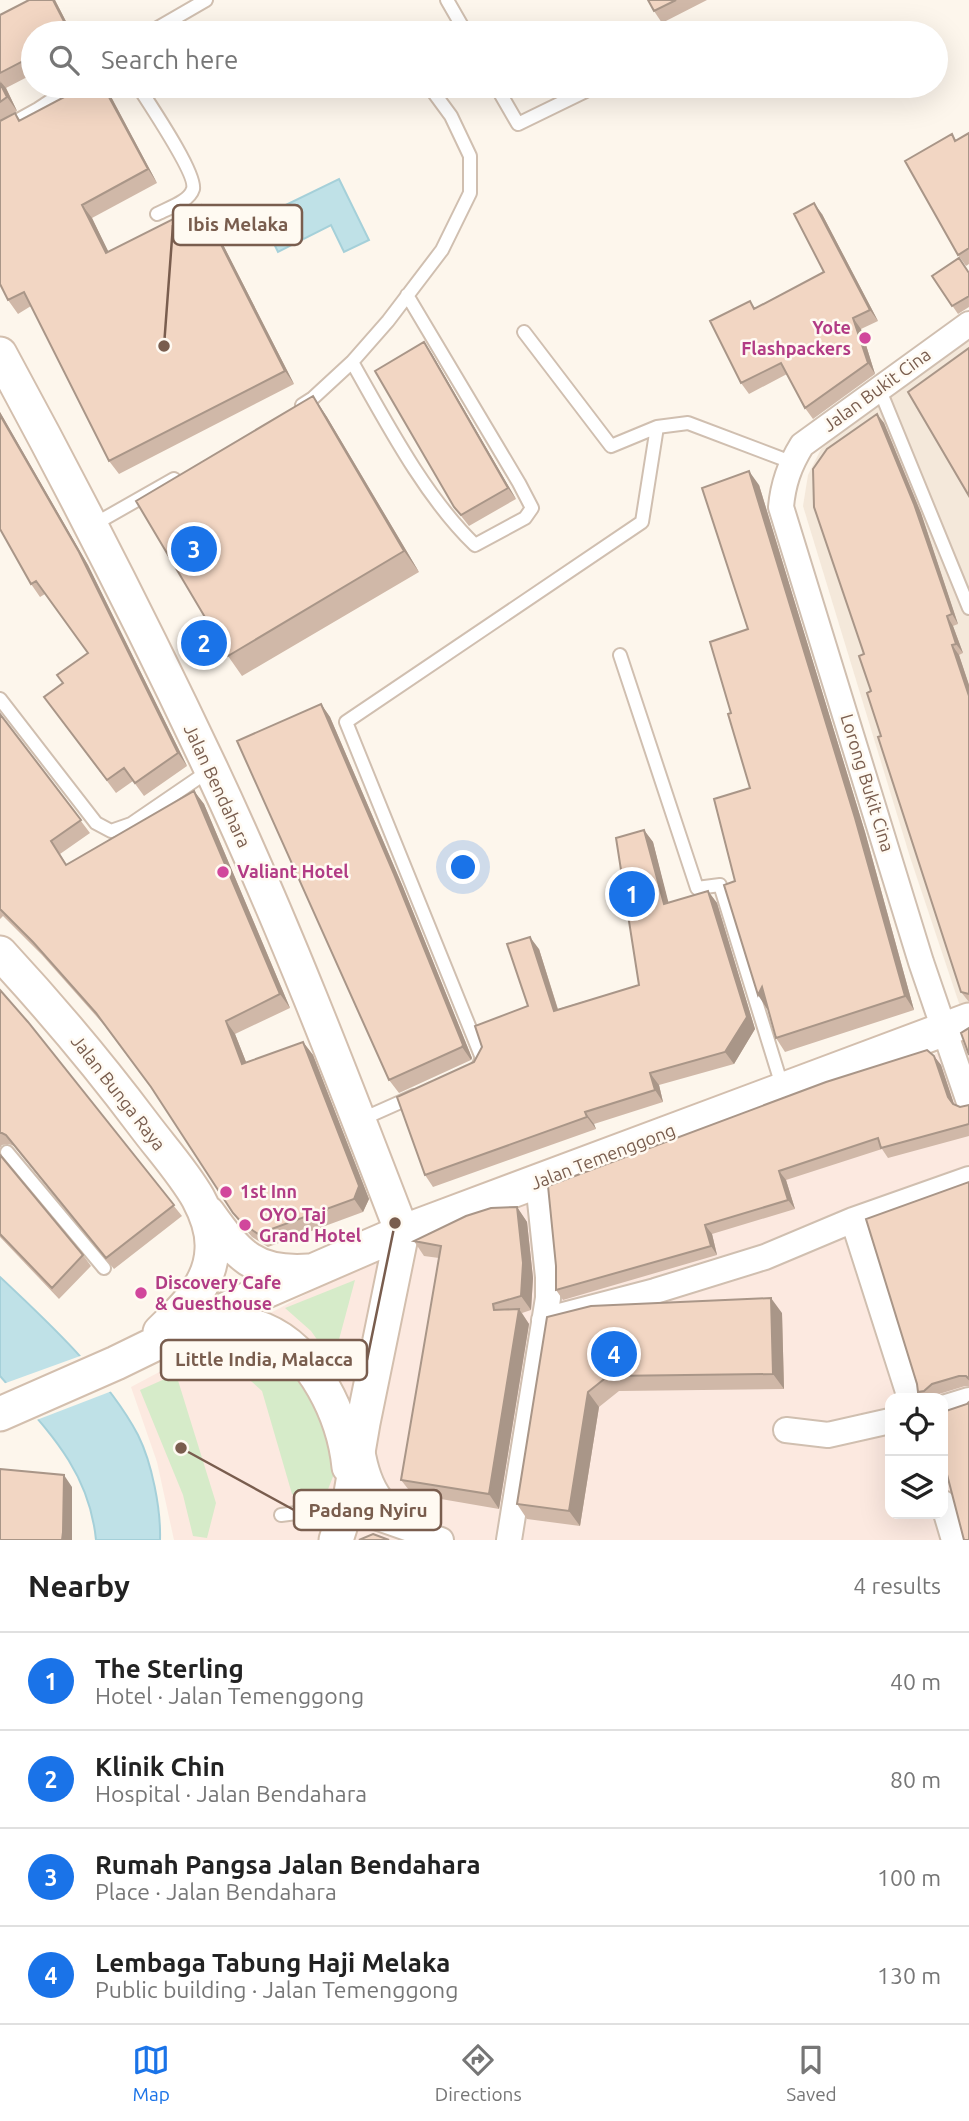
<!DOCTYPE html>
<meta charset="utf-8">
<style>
:root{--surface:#fff;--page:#f6f6f6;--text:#222;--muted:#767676;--line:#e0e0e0;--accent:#1a73e8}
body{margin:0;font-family:Ubuntu,sans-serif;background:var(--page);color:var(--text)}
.controls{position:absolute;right:21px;bottom:21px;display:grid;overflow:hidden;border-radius:14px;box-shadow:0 7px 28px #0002}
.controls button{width:63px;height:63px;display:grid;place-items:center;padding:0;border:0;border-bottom:2px solid var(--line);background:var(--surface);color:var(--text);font:35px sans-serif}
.you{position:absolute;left:464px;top:868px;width:24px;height:24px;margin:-18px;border:5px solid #fff;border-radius:50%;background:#1a73e8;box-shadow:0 0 0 10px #1a73e833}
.badge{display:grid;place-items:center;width:46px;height:46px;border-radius:50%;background:var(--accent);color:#fff;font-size:23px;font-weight:700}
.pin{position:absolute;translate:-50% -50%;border:4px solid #fff;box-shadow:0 2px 7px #0006}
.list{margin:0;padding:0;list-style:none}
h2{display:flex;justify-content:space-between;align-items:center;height:91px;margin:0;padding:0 28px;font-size:30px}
h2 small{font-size:23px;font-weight:400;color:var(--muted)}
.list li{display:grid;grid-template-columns:46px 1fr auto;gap:21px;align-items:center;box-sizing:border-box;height:98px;padding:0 28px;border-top:2px solid var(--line)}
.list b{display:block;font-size:26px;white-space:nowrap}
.list p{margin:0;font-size:23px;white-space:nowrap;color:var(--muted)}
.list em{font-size:23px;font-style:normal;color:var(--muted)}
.icon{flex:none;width:38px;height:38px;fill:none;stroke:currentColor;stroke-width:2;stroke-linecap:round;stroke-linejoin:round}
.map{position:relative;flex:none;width:969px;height:1540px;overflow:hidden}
.search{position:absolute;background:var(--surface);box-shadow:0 7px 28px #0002;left:21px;right:21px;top:21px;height:77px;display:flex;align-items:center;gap:18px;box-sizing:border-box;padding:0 24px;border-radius:38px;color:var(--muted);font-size:26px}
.sheet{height:483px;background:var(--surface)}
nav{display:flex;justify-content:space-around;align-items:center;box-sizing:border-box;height:98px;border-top:2px solid var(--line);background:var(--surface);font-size:19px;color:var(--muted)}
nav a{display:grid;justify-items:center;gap:4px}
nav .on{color:var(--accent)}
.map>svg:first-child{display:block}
.residential{fill:#f4e8da}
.commercial{fill:#fce9e0;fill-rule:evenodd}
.green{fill:#d6ebc9}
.water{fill:#bfe1e7;stroke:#a5d0d9;stroke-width:2}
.pier{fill:#fdf6ec}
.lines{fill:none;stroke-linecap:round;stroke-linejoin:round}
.lane-casing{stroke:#d0bfb0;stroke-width:16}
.street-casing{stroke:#d0bfb0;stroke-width:28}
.secondary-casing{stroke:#d3bfae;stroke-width:37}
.lane{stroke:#fff;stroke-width:12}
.street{stroke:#fff;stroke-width:24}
.secondary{stroke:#fff;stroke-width:33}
.wall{fill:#d0b8a8}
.shaded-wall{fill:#a99688}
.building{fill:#f2d6c3;stroke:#a99688;stroke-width:2}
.hotel-dot{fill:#d1479c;stroke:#fffaf2;stroke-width:2.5}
.labels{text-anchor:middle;stroke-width:5;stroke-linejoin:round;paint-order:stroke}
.hotel-label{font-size:18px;font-weight:bold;fill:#b23c85;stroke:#fffaf2;text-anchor:start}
.street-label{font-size:18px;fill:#795d4e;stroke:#fffaf2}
.leader{fill:none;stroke:#795d4e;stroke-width:2.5}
.callout-dot{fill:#795d4e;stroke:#fffaf2;stroke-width:2.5}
.callout{fill:#fffaf2;stroke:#795d4e;stroke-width:2.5}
.callout-label{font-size:19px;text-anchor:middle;font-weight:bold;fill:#795d4e}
</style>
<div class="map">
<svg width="969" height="1540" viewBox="0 0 969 1540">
<rect width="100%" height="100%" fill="#fdf6ec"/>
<path class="residential" d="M969,339V1026L967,1027L910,857L803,506L808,475L821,449L852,419Z"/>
<path class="commercial" d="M969,1026V1540H174L157,1462L131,1387L357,1267L946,1050ZM890,1398H943V1514H890Z"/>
<path class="green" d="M355,1280L333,1362L311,1331L285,1308Z
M256,1336L285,1355L309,1395L329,1442L334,1474L318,1515L292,1494L262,1391L223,1356Z
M176,1374L216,1503L207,1538L193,1536L183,1495L140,1390Z"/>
<path class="water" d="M339,179L369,240L344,252L331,225L278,252L261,217Z
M0,1277C47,1321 108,1378 138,1435C152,1463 161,1509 160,1540H96C89,1468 45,1428 0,1376Z"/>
<path class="pier" d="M83,1355L112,1391L34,1421L3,1384Z"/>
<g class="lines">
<defs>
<path id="lane" d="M447,0L466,33
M149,33L206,0
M138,86C148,102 197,174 193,189C189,202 168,208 157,214
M496,86L518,124L596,86
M0,130L38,109L73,86
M524,332L611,446L657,427L688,423L791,462
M352,362C386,422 425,497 475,545L525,518L532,508L519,483L407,295
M879,388L969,608
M302,405L313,398L352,362L388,321L442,250L470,193V156L451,116L429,86
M93,525L174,479
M620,655L697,888L720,885L783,1089
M0,699L96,823L111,831L131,824L210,770
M478,1067L482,1058L346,722L642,522L657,427
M360,1120L414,1096
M7,1152L104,1268
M281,1515L343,1507"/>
<path id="street" d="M969,324L802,445C789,466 783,484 781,507L921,962L969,1102
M853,1220L910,1398
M544,1320L655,1291L765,1257L853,1220L969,1179
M943,1408L969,1400
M786,1430L828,1435L890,1421
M362,1449C369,1493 384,1509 421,1532
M943,1503L954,1540
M347,1507L441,1540
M509,1540L548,1298V1277L538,1182"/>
<path id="secondary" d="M0,354C74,490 145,629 211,769C282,920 342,1076 402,1232
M0,953C51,1008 99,1065 144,1125C162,1149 183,1172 198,1198C206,1213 213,1232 212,1249C211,1285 184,1308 160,1332
M208,1213C238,1255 254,1275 309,1271
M200,1328C220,1326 245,1321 264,1330C314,1351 344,1417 349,1467
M0,1414L116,1363L241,1302L402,1232L969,1020
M336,1540L351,1493L363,1423L402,1232"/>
</defs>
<use href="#lane" class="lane-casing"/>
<use href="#street" class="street-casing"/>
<use href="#secondary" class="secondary-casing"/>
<use href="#lane" class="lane"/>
<use href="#street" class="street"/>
<use href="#secondary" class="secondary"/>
</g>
<path class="wall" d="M29,0H55L72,33H33V74L6,88L17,111L0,121V15Z
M648,0H707L662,23L654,11Z
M103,86H104L108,91L157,183L92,218L108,252L210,219L294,384L119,474L109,461L31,306L18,314L8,300L15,113L21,121Z
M969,133V264L966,266L958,255L952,134L956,140Z
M822,214L878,321L861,329L875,374L813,419L805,408L787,374L749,394L741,383L750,301L755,308L824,272Z
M969,273V307L958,314L932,276Z
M424,342L432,354L516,499L469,526L454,507Z
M313,396L327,417L419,572L242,676L228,656Z
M0,412L88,565L187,766L144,796L133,781L116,793L44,697L63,683L88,653L45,594L40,597L31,584L0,529Z
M877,414L884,423L921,513L958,624L953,626L963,653L959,655L969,685V1002L961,992L881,736L864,654Z
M759,485L865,832L914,1010L785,1052L776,1038L735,881L750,788L731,713L748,629Z
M321,704L330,717L403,887L472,1058L471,1060L399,1093L389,1080Z
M0,714L90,833L60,854L67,865L194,791L204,804L290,1008L235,1034L246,1062L303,1042L313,1055L369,1199L363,1212L268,1247L252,1237L243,1227L233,1213L155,1093L105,1026L42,955L3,916L0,919Z
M644,830L653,842L668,903L708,891L717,903L755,1029L734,1064L659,1085L663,1102L594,1124L596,1129L433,1187L425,1175L474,1062L528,1006L539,949L558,1009L639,985Z
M0,990L182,1216L114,1269L14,1146L9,1144L2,1145L0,1148Z
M934,1056L941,1065L954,1104L960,1107L969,1105V1136L888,1158L882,1149L786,1180L795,1209L712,1234L717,1255L563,1300L556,1290Z
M0,1155L83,1255L91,1266L59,1299L0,1237Z
M969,1182V1386H965L939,1394L933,1398H922L918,1392L967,1183Z
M517,1207L527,1222L533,1278L531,1310L522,1313L529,1324L499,1509L412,1494L401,1480L439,1258L424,1256L414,1241Z
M782,1313L784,1389L619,1391L599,1407L580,1526L527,1519L517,1504L547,1317Z"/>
<path class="shaded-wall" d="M53,0H55L57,4L72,33H70Z
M0,81L6,88L17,111L7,97Z
M103,86H104L108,91L157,183L148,169Z
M814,203L822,214L878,321L870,310Z
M82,205L92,218L116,267L106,253Z
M201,205L210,219L294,384L285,371Z
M853,318L861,329L875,374L868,363Z
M424,342L432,354L516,499L508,488Z
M313,396L327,417L419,572L404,551Z
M0,412L88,565L187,766L178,753L0,415Z
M877,414L884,423L921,513L958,624L952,614Z
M749,471L759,485L865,832L914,1010L905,996Z
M947,616L953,626L963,653L956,644Z
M952,645L959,655L969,685V696Z
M321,704L330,717L403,887L472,1058L471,1060L462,1047Z
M194,791L204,804L290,1008L280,994Z
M644,830L653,842L672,916L664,904Z
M708,891L717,903L755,1029L734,1064L725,1052Z
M530,937L539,949L562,1023L554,1011Z
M762,987L772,1001L767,1009L758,995Z
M226,1021L235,1034L252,1077L242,1064Z
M303,1042L313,1055L369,1199L363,1212L354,1199Z
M934,1056L941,1065L955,1107L948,1097Z
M650,1073L659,1085L663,1102L655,1090Z
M585,1112L594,1124L596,1129L587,1117Z
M779,1171L786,1180L795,1209L788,1200Z
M517,1207L527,1222L533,1278L531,1310L521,1296Z
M705,1225L712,1234L717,1255L711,1246Z
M771,1298L782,1313L784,1389L773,1374Z
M519,1309L529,1324L499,1509L489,1494Z
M588,1392L599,1407L580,1526L569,1511Z
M64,1475L72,1487V1540H62Z"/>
<path class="building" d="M29,0H53L70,33H33V56L0,73V15Z
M648,0H676L654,11Z
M0,83L7,97L0,102Z
M85,86H103L148,169L82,205L106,253L201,205L285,371L109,461L24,292L8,300L0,284V121L15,113L19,121Z
M969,133V248L958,255L905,161L952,134L955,141Z
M814,203L870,310L853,318L868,363L805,408L781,363L741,383L710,321L750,301L754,309L824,272L794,214Z
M959,258L969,273V296L952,306L932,276Z
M424,342L508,488L461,515L454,507L375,371Z
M969,348V496L908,392Z
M313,396L404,551L228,656L136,501Z
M877,414L914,504L952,614L947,616L956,644L952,645L969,696V994L961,992L878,737L881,736L867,693L871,691L859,656L864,654L814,507L813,469L827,449Z
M0,415L79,552L178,753L135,783L124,768L107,780L44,697L63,683L57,675L88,653L36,581L31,584L0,529Z
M749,471L855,818L905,996L776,1038L762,987L758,995L724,885L735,881L714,799L750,788L728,714L731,713L710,642L748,629L702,488Z
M321,704L394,874L463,1045L462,1047L389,1080L237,741Z
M0,714L81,820L51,841L66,865L194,791L280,994L226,1021L242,1064L303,1042L359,1186L354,1199L258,1234L242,1223L233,1213L151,1087L96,1013L33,942L0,909Z
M644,830L664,904L708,891L747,1017L725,1052L650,1073L655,1090L585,1112L587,1117L425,1175L397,1097L474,1062L482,1047L475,1026L528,1006L507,944L530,937L554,1011L639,985L616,838Z
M0,990L28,1022L174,1205L106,1258L6,1135L2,1133H0Z
M969,1028V1055L961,1033Z
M927,1050L934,1056L948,1097L953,1104L960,1107L969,1105V1124L881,1148L878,1138L779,1171L788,1200L705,1225L711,1246L556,1290V1266L548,1186L826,1082Z
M0,1155L83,1255L52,1288L0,1234Z
M969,1182V1379L966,1376H959L932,1384L924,1391L918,1392L917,1384L866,1219Z
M517,1207L523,1263L521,1296L493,1304L494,1310L519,1309L489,1494L401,1480L441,1246L414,1241L466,1216L491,1208Z
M771,1298L773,1374L608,1376L588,1392L569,1511L517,1504L547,1317L591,1306Z
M969,1402V1540H964L943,1459V1412L967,1404Z
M0,1469L64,1475L63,1532L62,1540H0Z
M373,1534L389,1540H359Z"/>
<g class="hotel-dot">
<circle cx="865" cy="338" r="7"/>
<circle cx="223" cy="872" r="7"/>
<circle cx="226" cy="1192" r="7"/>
<circle cx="245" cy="1225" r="7"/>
<circle cx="141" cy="1293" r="7"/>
</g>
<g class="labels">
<g class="hotel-label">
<text x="851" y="334" text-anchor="end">Yote<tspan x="851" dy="21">Flashpackers</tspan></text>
<text x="237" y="878">Valiant Hotel</text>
<text x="240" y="1198">1st Inn</text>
<text x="259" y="1221">OYO Taj<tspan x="259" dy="21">Grand Hotel</tspan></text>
<text x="155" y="1289">Discovery Cafe<tspan x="155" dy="21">&amp; Guesthouse</tspan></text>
</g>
<g class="street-label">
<text transform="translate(877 390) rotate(-36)" y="6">Jalan Bukit Cina</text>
<text transform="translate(867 783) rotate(73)" y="6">Lorong Bukit Cina</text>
<text transform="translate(217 786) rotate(65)" y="6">Jalan Bendahara</text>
<text transform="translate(118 1093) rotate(52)" y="6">Jalan Bunga Raya</text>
<text transform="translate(603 1157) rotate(-21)" y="6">Jalan Temenggong</text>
</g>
</g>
<path class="leader" d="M164 346L173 225M395 1223L367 1360M181 1448L294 1510"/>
<g class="callout-dot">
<circle cx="164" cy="346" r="7"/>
<circle cx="395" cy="1223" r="7"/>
<circle cx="181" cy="1448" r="7"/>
</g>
<g class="callout">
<rect x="173" y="205" width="129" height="40" rx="7"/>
<rect x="161" y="1340" width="206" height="40" rx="7"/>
<rect x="294" y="1490" width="147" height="40" rx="7"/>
</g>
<g class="callout-label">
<text x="238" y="231">Ibis Melaka</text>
<text x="264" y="1366">Little India, Malacca</text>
<text x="368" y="1517">Padang Nyiru</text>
</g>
</svg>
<div class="controls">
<button><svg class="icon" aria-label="locate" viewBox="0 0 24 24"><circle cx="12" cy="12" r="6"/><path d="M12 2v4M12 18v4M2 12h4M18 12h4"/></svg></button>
<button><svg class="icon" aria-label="layers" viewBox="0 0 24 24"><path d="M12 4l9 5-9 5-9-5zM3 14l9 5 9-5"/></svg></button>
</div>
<div class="you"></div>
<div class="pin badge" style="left:632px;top:894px">1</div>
<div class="pin badge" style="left:204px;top:643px">2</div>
<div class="pin badge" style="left:194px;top:549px">3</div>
<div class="pin badge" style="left:614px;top:1354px">4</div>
<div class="search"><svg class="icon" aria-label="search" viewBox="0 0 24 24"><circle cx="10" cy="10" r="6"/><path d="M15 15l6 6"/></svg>Search here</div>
</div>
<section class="sheet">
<h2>Nearby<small>4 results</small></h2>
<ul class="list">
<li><span class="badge">1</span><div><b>The Sterling</b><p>Hotel · Jalan Temenggong</p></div><em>40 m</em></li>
<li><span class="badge">2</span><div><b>Klinik Chin</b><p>Hospital · Jalan Bendahara</p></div><em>80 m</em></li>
<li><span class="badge">3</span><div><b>Rumah Pangsa Jalan Bendahara</b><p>Place · Jalan Bendahara</p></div><em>100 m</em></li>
<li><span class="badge">4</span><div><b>Lembaga Tabung Haji Melaka</b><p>Public building · Jalan Temenggong</p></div><em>130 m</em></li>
</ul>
</section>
<nav>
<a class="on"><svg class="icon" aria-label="map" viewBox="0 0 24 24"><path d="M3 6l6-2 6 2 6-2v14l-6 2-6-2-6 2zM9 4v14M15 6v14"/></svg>Map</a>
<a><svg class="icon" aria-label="directions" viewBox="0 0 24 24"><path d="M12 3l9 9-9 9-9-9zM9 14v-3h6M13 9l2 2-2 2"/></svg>Directions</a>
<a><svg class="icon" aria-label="saved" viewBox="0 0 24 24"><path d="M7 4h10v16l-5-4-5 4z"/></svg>Saved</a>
</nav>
